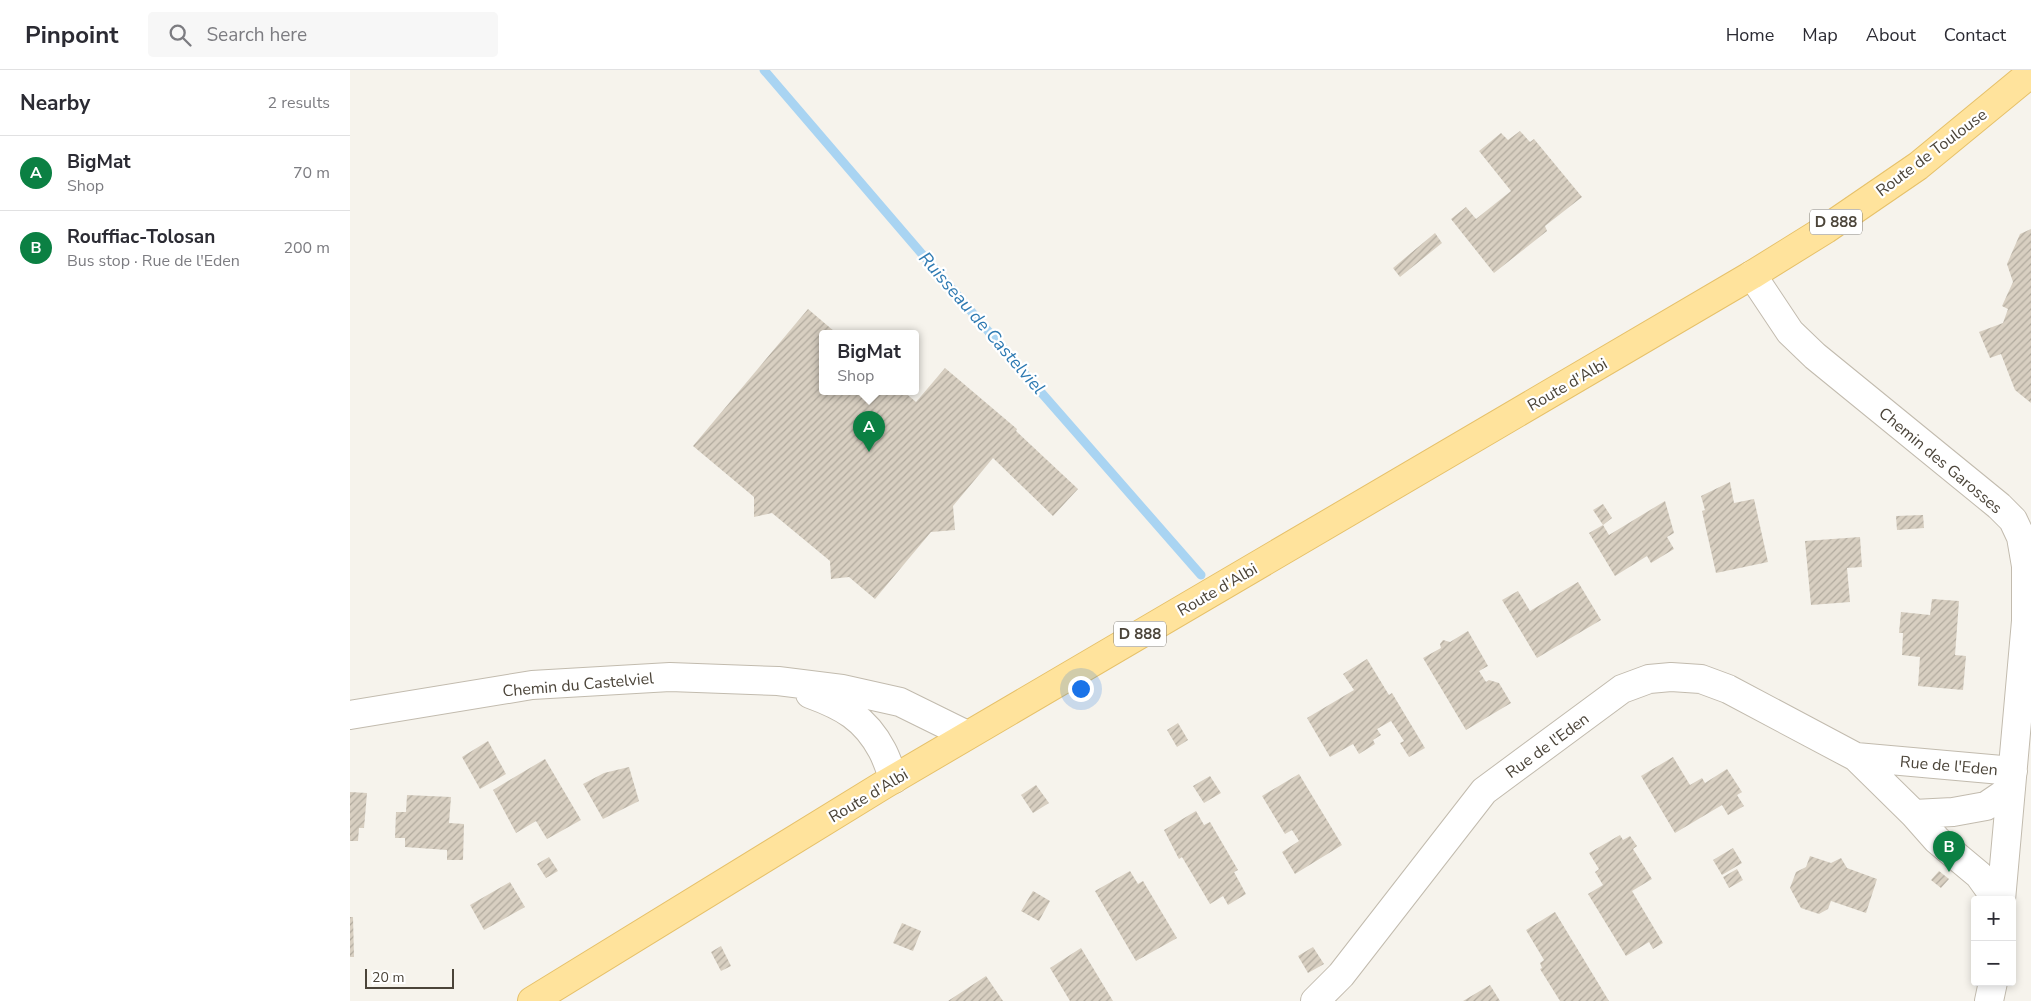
<!DOCTYPE html>
<meta charset="utf-8">
<style>
:root{--surface:#fff;--page:#f7f7f7;--text:#2b2b33;--muted:#7c7c81;--line:#e1e1e2;--accent:#0b8043}
body{margin:0;font-family:"Nunito Sans",sans-serif;background:var(--page);color:var(--text)}
.controls{position:absolute;right:15px;bottom:15px;display:grid;overflow:hidden;border-radius:5px;box-shadow:0 2px 8px #0003}
.controls button{width:45px;height:45px;display:grid;place-items:center;padding:0;border:0;border-bottom:1px solid var(--line);background:var(--surface);color:var(--text);font:25px sans-serif}
.scale{position:absolute;left:15px;bottom:12px;width:89px;box-sizing:border-box;padding-left:5px;border:2px solid #4b4439;border-top:0;font-size:14px;line-height:18px;white-space:nowrap;color:#4b4439;-webkit-text-stroke:4px #fff;paint-order:stroke}
.you{position:absolute;left:730px;top:618px;width:18px;height:18px;margin:-12px;border:4px solid #fff;border-radius:50%;background:#1a73e8;box-shadow:0 0 0 8px #1a73e833}
.badge{display:grid;place-items:center;width:32px;height:32px;border-radius:50%;background:var(--accent);color:#fff;font-size:16px;font-weight:700}
.pin{position:absolute;translate:-50% -41px;filter:drop-shadow(0 1px 2px #0008)}
.pin::after{content:'';position:absolute;top:26px;width:18px;height:15px;background:inherit;clip-path:polygon(0 0,100% 0,50% 100%)}
.popup{position:absolute;left:469px;top:260px;width:100px;height:65px;box-sizing:border-box;display:grid;place-content:center;border-radius:5px;background:var(--surface);filter:drop-shadow(0 1px 4px #0005);font-size:16px;white-space:nowrap;color:var(--muted)}
.popup b{font-size:19px;color:var(--text)}
.popup::after{content:'';position:absolute;left:50%;top:100%;margin-left:-10px;border:10px solid transparent;border-top-color:var(--surface)}
.list{margin:0;padding:0;list-style:none}
h2{display:flex;justify-content:space-between;align-items:center;height:65px;margin:0;padding:0 20px;font-size:21px}
h2 small{font-size:16px;font-weight:400;color:var(--muted)}
.list li{display:grid;grid-template-columns:32px 1fr auto;gap:15px;align-items:center;box-sizing:border-box;height:75px;padding:0 20px;border-top:1px solid var(--line)}
.list b{display:block;font-size:19px;white-space:nowrap}
.list p{margin:0;font-size:16px;white-space:nowrap;color:var(--muted)}
.list em{font-size:16px;font-style:normal;color:var(--muted)}
.icon{flex:none;width:28px;height:28px;fill:none;stroke:currentColor;stroke-width:2;stroke-linecap:round;stroke-linejoin:round}
.map{position:relative;flex:none;width:1681px;height:931px;overflow:hidden}
header{display:flex;align-items:center;gap:30px;box-sizing:border-box;height:70px;padding:0 25px;background:var(--surface);border-bottom:1px solid var(--line)}
header strong{font-size:24px}
nav{display:flex;gap:28px;margin-inline-start:auto;font-size:18px}
.search{width:350px;height:45px;background:var(--page);display:flex;align-items:center;gap:12px;box-sizing:border-box;padding:0 18px;border-radius:5px;color:var(--muted);font-size:19px}
main{display:flex}
aside{flex:1;background:var(--surface)}
.map>svg:first-child{display:block}
.lines{fill:none;stroke-linecap:round;stroke-linejoin:round}
.stream{stroke:#a9d4f2;stroke-width:9}
.building{fill:url(#building-hatch)}
.minor-casing{stroke:#c2bbae;stroke-width:30}
.tertiary-casing{stroke:#c2bbae;stroke-width:30}
.primary-casing{stroke:#e6c16a;stroke-width:30}
.minor{stroke:#fff;stroke-width:28}
.tertiary{stroke:#fff;stroke-width:28}
.primary{stroke:#ffe39c;stroke-width:28}
.labels{text-anchor:middle;stroke-width:4.5;stroke-linejoin:round;paint-order:stroke}
.shield{fill:#fff;stroke:#817c74;stroke-width:1}
.shield-label{font-size:15px;font-weight:bold;fill:#4b4439}
.street-label{font-size:16px;fill:#4b4439;stroke:#fff}
.water-label{font-size:18px;font-style:italic;fill:#2e7ab2;stroke:#fff}
</style>
<header>
<strong>Pinpoint</strong>
<div class="search"><svg class="icon" aria-label="search" viewBox="0 0 24 24"><circle cx="10" cy="10" r="6"/><path d="M15 15l6 6"/></svg>Search here</div>
<nav><a>Home</a><a>Map</a><a>About</a><a>Contact</a></nav>
</header>
<main>
<aside>
<h2>Nearby<small>2 results</small></h2>
<ul class="list">
<li><span class="badge">A</span><div><b>BigMat</b><p>Shop</p></div><em>70 m</em></li>
<li><span class="badge">B</span><div><b>Rouffiac-Tolosan</b><p>Bus stop · Rue de l'Eden</p></div><em>200 m</em></li>
</ul>
</aside>
<div class="map">
<svg width="1681" height="931" viewBox="0 0 1681 931">
<defs>
<pattern id="building-hatch" width="6" height="6" patternUnits="userSpaceOnUse" patternTransform="scale(1.25)"><rect width="6" height="6" fill="#d8cfc1"/><path d="M-1 1l2-2M0 6l6-6M5 7l2-2" fill="none" stroke="#b1aa9e"/></pattern>
</defs>
<rect width="100%" height="100%" fill="#f6f3ec"/>
<g class="lines">
<path class="stream" d="M414,0L675,304L851,505"/>
</g>
<path class="building" d="M1170,61L1180,72L1184,69L1232,127L1195,156L1197,161L1144,203L1101,149L1116,137L1126,149L1161,121L1129,81L1151,63L1158,70Z
M1681,159V333L1665,320L1651,284L1640,288L1629,262L1653,253L1658,239L1652,236L1663,212L1657,194L1670,164Z
M1085,163L1092,173L1050,207L1043,198Z
M458,239L485,262L473,263V321H553L566,332L595,298L667,359L666,361L728,419L703,446L643,388L603,436L605,460L581,462L525,529L499,507L481,509L480,491L422,443L404,447V427L343,376Z
M1380,412L1384,433L1404,429L1418,492L1366,503L1352,441L1355,440L1351,426Z
M1315,431L1324,463L1317,467L1324,479L1301,493L1297,486L1265,506L1239,463L1253,455L1259,465Z
M1253,434L1262,448L1253,455L1243,440Z
M1573,445L1574,458L1547,460L1546,446Z
M1510,467L1512,497L1497,498L1500,532L1461,535L1455,471Z
M1228,512L1251,550L1187,588L1152,530L1168,521L1180,541Z
M1582,529L1609,531L1605,585L1616,586L1613,620L1568,616L1570,587L1552,585L1553,563H1549L1551,542L1580,545Z
M1118,561L1138,596L1129,601L1136,612L1139,610L1149,613L1161,633L1116,660L1073,588L1091,578L1090,574L1093,570L1100,572Z
M1017,589L1039,625L1042,623L1075,678L1059,687L1050,673L1054,671L1041,651L1027,659L1031,665L1023,670L1025,674L1009,684L1003,674L980,687L957,648L1004,620L993,604Z
M828,653L838,670L827,677L817,660Z
M138,671L156,704L130,719L112,687Z
M1323,687L1340,715L1352,708L1355,713L1377,699L1392,722L1387,725L1394,736L1378,745L1372,735L1325,763L1291,706Z
M195,689L231,750L197,769L186,751L166,763L143,720Z
M279,697L289,731L253,749L233,714L254,703Z
M949,704L992,775L945,804L932,782L949,771L942,760L935,764L912,726Z
M860,706L871,723L854,733L843,716Z
M686,715L699,733L683,743L671,725Z
M0,722L17,723L14,758H9L8,771H0Z
M57,725L101,727L99,753L114,754L113,790H97V780L55,777V768H45L46,742H56Z
M846,741L854,755L860,752L888,800L884,802L896,824L878,835L873,826L860,834L832,787L829,789L814,760Z
M1270,765L1273,770L1280,766L1287,776L1283,779L1302,809L1282,821L1313,873L1303,879L1299,872L1276,886L1238,824L1253,815L1245,802L1249,799L1239,783Z
M1383,778L1392,793L1372,805L1363,790Z
M1460,786L1481,793L1491,788L1497,798L1527,809L1516,843L1481,831L1478,839L1469,844L1451,838L1440,818L1446,802L1456,797Z
M199,787L208,801L196,808L187,794Z
M1387,799L1393,810L1379,818L1373,807Z
M780,801L788,814L793,811L827,868L786,891L745,821Z
M1589,801L1599,809L1591,818L1581,810Z
M160,812L175,837L134,860L120,835Z
M683,821L700,831L689,851L671,841Z
M1205,842L1259,931H1210L1190,899L1192,898L1190,893L1194,890L1176,860Z
M0,847H3L4,887H0Z
M552,853L571,861L563,881L543,873Z
M371,876L381,896L371,901L361,882Z
M963,877L974,894L958,903L948,886Z
M731,878L763,931H720L700,898Z
M636,906L653,931H598Z
M1140,915L1150,931H1113Z"/>
<g class="lines">
<defs>
<path id="minor" d="M1402,205L1440,262L1465,286L1649,436L1663,450L1671,467L1676,496V551L1651,830
M1506,687L1663,701
M1564,744L1603,742L1636,736L1661,719
M965,931L991,905L1134,721L1272,619L1299,609L1321,607L1351,609L1378,619L1506,687L1564,744L1587,770L1629,805L1647,830
M1639,931L1643,912"/>
<path id="tertiary" d="M460,624C493,636 515,648 532,680C537,689 540,700 544,709
M0,645L182,615L320,607L428,611L492,619L550,632L617,665"/>
<path id="primary" d="M182,931L535,714L1402,205L1476,159L1568,96L1681,3"/>
</defs>
<use href="#minor" class="minor-casing"/>
<use href="#tertiary" class="tertiary-casing"/>
<use href="#primary" class="primary-casing"/>
<use href="#minor" class="minor"/>
<use href="#tertiary" class="tertiary"/>
<use href="#primary" class="primary"/>
</g>
<g class="labels">
<g class="shield">
<rect x="1460" y="139.5" width="52" height="25" rx="4"/>
<rect x="764" y="551.5" width="52" height="25" rx="4"/>
</g>
<g class="shield-label">
<text x="1486" y="157">D 888</text>
<text x="790" y="569">D 888</text>
</g>
<g class="street-label">
<text transform="translate(1581 82) rotate(-37)" y="6">Route de Toulouse</text>
<text transform="translate(1217 314) rotate(-30)" y="6">Route d'Albi</text>
<text transform="translate(1591 390) rotate(40)" y="6">Chemin des Garosses</text>
<text transform="translate(867 519) rotate(-30)" y="6">Route d'Albi</text>
<text transform="translate(228 614) rotate(-5)" y="6">Chemin du Castelviel</text>
<text transform="translate(1197 675) rotate(-36)" y="6">Rue de l'Eden</text>
<text transform="translate(1599 695) rotate(5)" y="6">Rue de l'Eden</text>
<text transform="translate(518 725) rotate(-31)" y="6">Route d'Albi</text>
</g>
<g class="water-label">
<text transform="translate(632 253) rotate(49)" y="6">Ruisseau de Castelviel</text>
</g>
</g>
</svg>
<div class="controls">
<button>+</button>
<button>−</button>
</div>
<div class="scale">20 m</div>
<div class="you"></div>
<div class="pin badge" style="left:519px;top:382px">A</div>
<div class="popup"><b>BigMat</b>Shop</div>
<div class="pin badge" style="left:1599px;top:802px">B</div>
</div>
</main>
